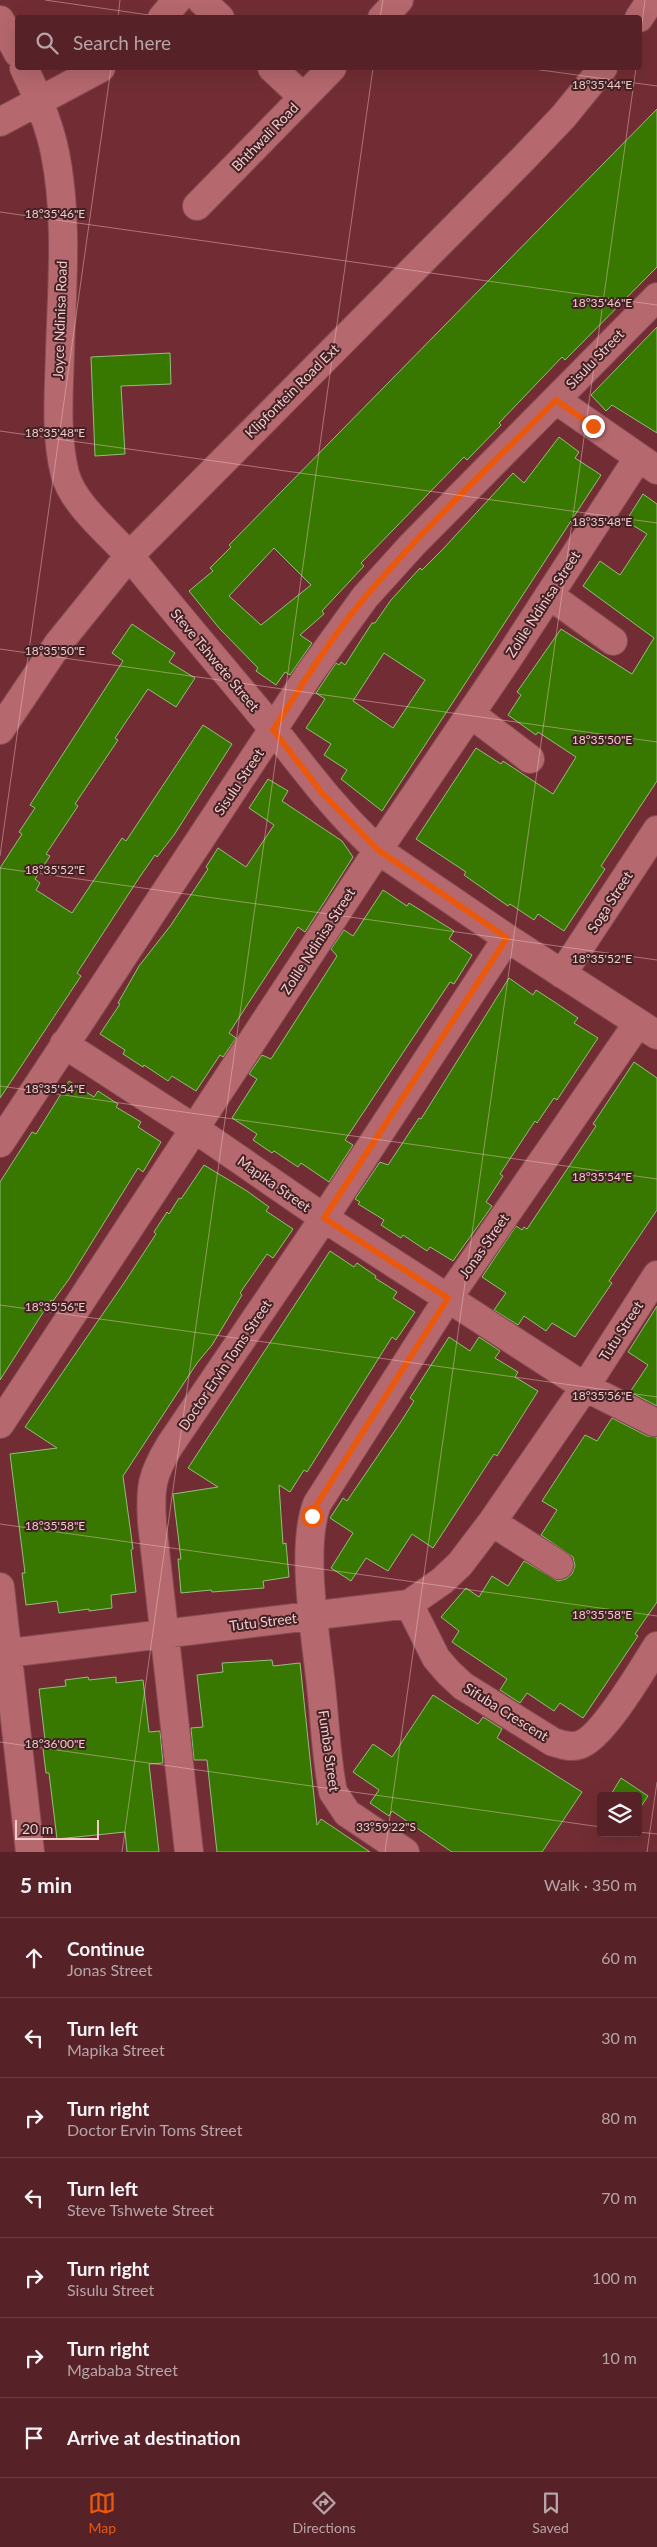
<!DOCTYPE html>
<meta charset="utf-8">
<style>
:root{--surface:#562227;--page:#5c2a2f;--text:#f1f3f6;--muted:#b6a4a7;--line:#6c3f44;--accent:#ea580c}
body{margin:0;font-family:Lato,sans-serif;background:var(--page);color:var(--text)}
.controls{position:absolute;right:15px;bottom:15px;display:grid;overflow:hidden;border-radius:5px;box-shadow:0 5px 20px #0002}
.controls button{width:45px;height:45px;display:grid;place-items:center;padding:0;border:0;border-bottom:1px solid var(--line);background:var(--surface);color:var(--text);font:25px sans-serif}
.scale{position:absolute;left:15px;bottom:12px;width:84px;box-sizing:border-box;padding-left:5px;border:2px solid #f4c9ca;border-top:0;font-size:14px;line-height:18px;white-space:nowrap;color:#f4c9ca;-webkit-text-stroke:4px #422225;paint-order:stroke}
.stop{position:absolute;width:15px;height:15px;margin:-11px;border:4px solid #ea580c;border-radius:50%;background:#fff}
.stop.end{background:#ea580c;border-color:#fff;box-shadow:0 1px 5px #0008}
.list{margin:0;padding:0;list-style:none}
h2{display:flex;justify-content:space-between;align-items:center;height:65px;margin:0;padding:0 20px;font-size:21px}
h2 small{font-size:16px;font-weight:400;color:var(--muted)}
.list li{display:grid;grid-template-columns:32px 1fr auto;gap:15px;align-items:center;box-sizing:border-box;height:80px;padding:0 20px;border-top:1px solid var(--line)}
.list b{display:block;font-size:19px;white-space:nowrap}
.list p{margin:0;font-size:16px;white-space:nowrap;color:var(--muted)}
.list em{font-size:16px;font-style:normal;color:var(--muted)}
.icon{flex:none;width:28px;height:28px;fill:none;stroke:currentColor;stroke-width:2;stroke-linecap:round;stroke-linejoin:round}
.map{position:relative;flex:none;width:657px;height:1852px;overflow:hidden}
.search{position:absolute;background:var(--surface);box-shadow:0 5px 20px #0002;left:15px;right:15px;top:15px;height:55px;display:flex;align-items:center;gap:12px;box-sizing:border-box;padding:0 18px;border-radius:5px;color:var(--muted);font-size:19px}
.sheet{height:625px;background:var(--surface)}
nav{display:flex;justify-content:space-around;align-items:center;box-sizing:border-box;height:70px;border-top:1px solid var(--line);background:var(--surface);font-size:14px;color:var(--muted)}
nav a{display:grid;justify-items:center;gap:2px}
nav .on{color:var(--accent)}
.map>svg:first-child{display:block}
.building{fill:#387800;stroke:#92bd7e;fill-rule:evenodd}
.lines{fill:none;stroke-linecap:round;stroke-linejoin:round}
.minor-casing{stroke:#874b54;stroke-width:30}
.minor{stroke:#b5686d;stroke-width:28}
.route{stroke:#ea580c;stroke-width:6}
.ticks{fill:none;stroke:#f4c9ca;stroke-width:1;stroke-opacity:0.45}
.labels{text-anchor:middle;stroke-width:4;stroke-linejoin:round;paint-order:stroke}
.street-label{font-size:14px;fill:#f4c9ca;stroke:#422225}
.ticks-label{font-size:12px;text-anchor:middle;fill:#f4c9ca;stroke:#422225;stroke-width:4;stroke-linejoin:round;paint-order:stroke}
</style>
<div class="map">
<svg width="657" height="1852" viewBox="0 0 657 1852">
<rect width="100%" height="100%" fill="#722d34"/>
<path class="building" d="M657,109V267L565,360L562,357L499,423L501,425L467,460L464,457L361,563L364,566L322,611L324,614L300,635L312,643L290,675L285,672L276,685L256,671L258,668L219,628L189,591L213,571L210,568L231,547L229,545ZM274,548L311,585L261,625L229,596Z
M657,327V433L612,405L606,411L591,395Z
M170,353L171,384L121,386L125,454L95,456L91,357Z
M559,437L579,452L575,458L601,475L382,811L341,779L347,770L324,755L331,744L306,728L325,699L316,693L336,663L339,665L341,662L345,665L372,623H375L391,600L420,568L422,570L443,549L513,473L524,483ZM384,653L425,680L393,728L353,701Z
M643,494L657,504V781L601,866L605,869L564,931L538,914L534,920L510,904L508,906L464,875L466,872L416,839L476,748L501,764L503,761L553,794L576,757L538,732L536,735L508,715L521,695L517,692L561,629L632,674L654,638L583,586L600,561L620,575L647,534L626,521Z
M132,624L175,653L169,662L195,678L176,707L148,689L115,738L118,740L75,804L78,806L46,854L50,856L35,879L40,883L36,890L72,913L122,838L126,841L203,725L232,744L174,835L157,857L155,855L139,878L77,973L81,976L0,1098V868L22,834L19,832L35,808L30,805L123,661L112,653Z
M268,779L288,791L282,801L342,841L353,857L305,932L298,927L229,1033L236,1038L223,1057L220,1055L196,1091L172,1076L168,1081L144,1065L143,1067L123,1054L125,1050L100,1034L120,1004L118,1003L139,966L171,925L208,869L206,867L218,848L246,867L274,825L249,808Z
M383,890L407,906L409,903L454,931L449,939L472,955L454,984L450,982L345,1140L353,1145L329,1182L301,1163L298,1167L274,1151L272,1153L253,1140L257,1134L232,1118L257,1079L249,1074L262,1055L271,1059L289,1031L337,956L331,949L344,930L353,936Z
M509,978L533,995L536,990L556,1003L578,1018L574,1023L598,1038L557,1100L554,1098L537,1123L535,1121L500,1174L503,1176L486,1202L492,1206L490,1209L453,1261L430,1247L427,1251L403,1235L401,1238L381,1225L384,1220L358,1204L360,1202L355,1199L380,1162L388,1165L419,1118L421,1119Z
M634,1062L657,1078V1210L609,1281L612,1283L575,1337L552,1323L546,1331L524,1316L518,1325L494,1310L506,1293L482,1277L516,1226L522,1230L524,1227L527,1229L596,1126L593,1124Z
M69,1081L94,1097L98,1091L118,1104L116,1107L141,1122L138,1127L161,1142L143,1172L138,1168L69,1279L53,1301L51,1300L0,1380V1182L32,1132L36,1134Z
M204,1165L247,1191L269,1207L266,1211L293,1229L273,1258L267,1254L240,1293L242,1295L212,1345L197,1363L123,1476L133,1549L131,1550L136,1592L111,1595L112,1608L89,1611V1609L59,1613L57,1601L26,1605L22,1573H25L10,1454L57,1448L25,1427L124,1283L156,1234L154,1232L167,1212L169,1214L179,1198L181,1199Z
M330,1251L354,1267L357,1263L376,1276L375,1278L397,1292L393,1298L415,1312L396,1340L392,1337L307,1472L304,1470L290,1492L279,1485L283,1544L286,1543L289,1577L263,1581L264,1588L212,1592L211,1590L181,1593L178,1559H181L173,1494L218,1487L188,1468Z
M657,1306V1406L630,1392L648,1365L628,1352Z
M449,1337L470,1351L479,1337L500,1351L495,1358L518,1372L515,1377L538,1391L497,1456L494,1454L433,1548L412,1534L388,1571L366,1558L351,1581L331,1568L353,1533L330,1518L343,1498L347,1501L400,1423L414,1401L410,1398Z
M612,1418L647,1436L657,1437V1602L635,1634L638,1636L583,1718L560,1703L554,1711L527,1693L520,1703L500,1690L507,1679L452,1642L459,1631L441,1617L466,1588L479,1597L492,1576L508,1586L524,1561L558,1581L566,1579L572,1574L575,1566L573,1557L541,1535L557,1510L542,1501L585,1435L597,1441Z
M272,1660L273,1666L300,1663L317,1825L321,1819L370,1852H217L207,1760H194L191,1728L203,1727L197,1675L223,1672L222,1663Z
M88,1677L89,1680L116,1677V1683L143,1680L149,1732L160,1731L163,1763L149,1764L159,1852H127L125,1832L57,1839L49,1773H46L43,1749L46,1748L39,1689L66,1686L65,1680Z
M433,1695L478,1724L483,1717L502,1729L497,1738L582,1792L542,1852H452L392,1811L389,1816L370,1803L379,1790L353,1772L373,1744L392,1757Z
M621,1778L648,1796L638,1811V1796H610Z"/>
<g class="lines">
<defs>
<path id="minor" d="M201,0L220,18
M162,18L177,0
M382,18L399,0
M639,18L651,0
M0,20L18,53
M24,68C37,95 49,123 55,153C68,217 62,286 60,352C59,392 55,434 65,474C73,505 112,535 132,559C179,617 227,673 274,730C307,772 338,814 378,850L507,938L657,1035
M272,68L303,97
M0,122L101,68
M197,206L332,68
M556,400L657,470
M549,595L613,641
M471,714L530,759
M0,730L58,644L129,556L522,160L563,117L603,68
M562,974L657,830
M64,1044L195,1129L324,1218L585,1387L654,1422
M0,1143L310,673L365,597L413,544L657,297
M0,1424L378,850L509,657L638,458
M492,1522L559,1565
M0,1587L30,1852
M409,1604L436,1658L448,1672L463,1686L553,1742C561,1744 570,1748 579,1745C602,1739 643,1668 657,1646
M0,1654L409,1604L442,1581L460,1564L492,1522L585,1387L657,1275
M189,1852L152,1523C150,1488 151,1476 170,1445L324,1218L507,938
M405,1852L347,1813L333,1792C326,1757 325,1721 321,1686C316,1637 300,1548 317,1504L448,1298L638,1023"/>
</defs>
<use href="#minor" class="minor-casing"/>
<use href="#minor" class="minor"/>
</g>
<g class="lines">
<path class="route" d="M312,1516L317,1504L448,1298L324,1218L507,938L378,850L323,794L273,730C302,685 331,637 366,596C425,527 492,464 556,400L593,426"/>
</g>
<path class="ticks" d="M45,0L170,18M118,18L120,0M380,18L383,0M640,39L645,0M526,68L657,86M0,212L657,305M0,431L657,523M0,649L657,742M0,856L111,68M0,868L657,960M0,1086L657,1179M0,1305L657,1397M0,1524L657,1616M0,1742L601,1827M638,1832L657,1834M122,1852L373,68M385,1852L636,68M647,1852L657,1782"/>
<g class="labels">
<g class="street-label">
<text transform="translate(265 137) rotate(-46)" y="5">Bhthwali Road</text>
<text transform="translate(60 320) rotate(-88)" y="5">Joyce Ndinisa Road</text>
<text transform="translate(595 359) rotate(-46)" y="5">Sisulu Street</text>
<text transform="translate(292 391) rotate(-45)" y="5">Klipfontein Road Ext</text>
<text transform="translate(543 604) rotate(-57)" y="5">Zolile Ndinisa Street</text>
<text transform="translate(215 660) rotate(50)" y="5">Steve Tshwete Street</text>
<text transform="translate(239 782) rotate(-56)" y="5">Sisulu Street</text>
<text transform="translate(610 902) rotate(-57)" y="5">Soga Street</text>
<text transform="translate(318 941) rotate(-57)" y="5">Zolile Ndinisa Street</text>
<text transform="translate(274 1184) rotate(35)" y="5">Mapika Street</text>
<text transform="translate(484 1246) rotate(-55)" y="5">Jonas Street</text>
<text transform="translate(621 1331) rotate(-57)" y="5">Tutu Street</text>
<text transform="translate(225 1365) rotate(-56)" y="5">Doctor Ervin Toms Street</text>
<text transform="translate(263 1622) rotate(-7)" y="5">Tutu Street</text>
<text transform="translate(506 1712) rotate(32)" y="5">Sifuba Crescent</text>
<text transform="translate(329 1751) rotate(82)" y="5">Fumba Street</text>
</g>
</g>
<g class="ticks-label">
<text x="602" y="89">18°35'44"E</text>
<text x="55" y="218">18°35'46"E</text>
<text x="602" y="307">18°35'46"E</text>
<text x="55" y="437">18°35'48"E</text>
<text x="602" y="526">18°35'48"E</text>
<text x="55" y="655">18°35'50"E</text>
<text x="602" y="744">18°35'50"E</text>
<text x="55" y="874">18°35'52"E</text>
<text x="602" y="963">18°35'52"E</text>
<text x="55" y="1093">18°35'54"E</text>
<text x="602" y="1181">18°35'54"E</text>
<text x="55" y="1311">18°35'56"E</text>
<text x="602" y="1400">18°35'56"E</text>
<text x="55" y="1530">18°35'58"E</text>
<text x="602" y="1619">18°35'58"E</text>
<text x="55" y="1748">18°36'00"E</text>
<text x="386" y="1831">33°59'22"S</text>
</g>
</svg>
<div class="controls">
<button><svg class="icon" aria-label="layers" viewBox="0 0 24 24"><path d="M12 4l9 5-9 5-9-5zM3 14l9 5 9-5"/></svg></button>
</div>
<div class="scale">20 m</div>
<div class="stop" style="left:312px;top:1516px"></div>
<div class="stop end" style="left:593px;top:426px"></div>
<div class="search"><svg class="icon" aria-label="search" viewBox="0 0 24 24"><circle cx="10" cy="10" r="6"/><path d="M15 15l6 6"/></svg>Search here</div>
</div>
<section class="sheet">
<h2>5 min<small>Walk · 350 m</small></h2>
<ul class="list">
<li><svg class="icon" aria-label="ahead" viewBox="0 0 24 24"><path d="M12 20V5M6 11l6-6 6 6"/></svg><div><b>Continue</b><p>Jonas Street</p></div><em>60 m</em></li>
<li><svg class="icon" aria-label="left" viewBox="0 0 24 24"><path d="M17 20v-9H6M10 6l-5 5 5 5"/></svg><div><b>Turn left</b><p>Mapika Street</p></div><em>30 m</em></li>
<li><svg class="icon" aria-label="right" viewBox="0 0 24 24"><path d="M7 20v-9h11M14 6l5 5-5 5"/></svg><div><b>Turn right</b><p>Doctor Ervin Toms Street</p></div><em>80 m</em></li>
<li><svg class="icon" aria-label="left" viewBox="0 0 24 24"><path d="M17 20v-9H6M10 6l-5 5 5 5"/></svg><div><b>Turn left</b><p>Steve Tshwete Street</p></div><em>70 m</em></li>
<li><svg class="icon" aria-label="right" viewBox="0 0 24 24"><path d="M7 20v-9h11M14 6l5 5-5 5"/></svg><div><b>Turn right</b><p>Sisulu Street</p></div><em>100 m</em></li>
<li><svg class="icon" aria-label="right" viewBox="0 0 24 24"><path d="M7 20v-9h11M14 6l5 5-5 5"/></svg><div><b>Turn right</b><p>Mgababa Street</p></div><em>10 m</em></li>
<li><svg class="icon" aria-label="arrive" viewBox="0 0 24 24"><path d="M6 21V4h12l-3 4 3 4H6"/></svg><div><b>Arrive at destination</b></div></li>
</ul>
</section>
<nav>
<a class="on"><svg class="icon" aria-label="map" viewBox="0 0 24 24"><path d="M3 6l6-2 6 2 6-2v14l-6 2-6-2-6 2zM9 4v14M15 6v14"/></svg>Map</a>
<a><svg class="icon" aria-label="directions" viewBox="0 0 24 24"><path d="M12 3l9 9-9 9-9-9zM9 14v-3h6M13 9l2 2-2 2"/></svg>Directions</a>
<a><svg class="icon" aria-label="saved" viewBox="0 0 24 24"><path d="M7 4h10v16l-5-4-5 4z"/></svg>Saved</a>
</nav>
